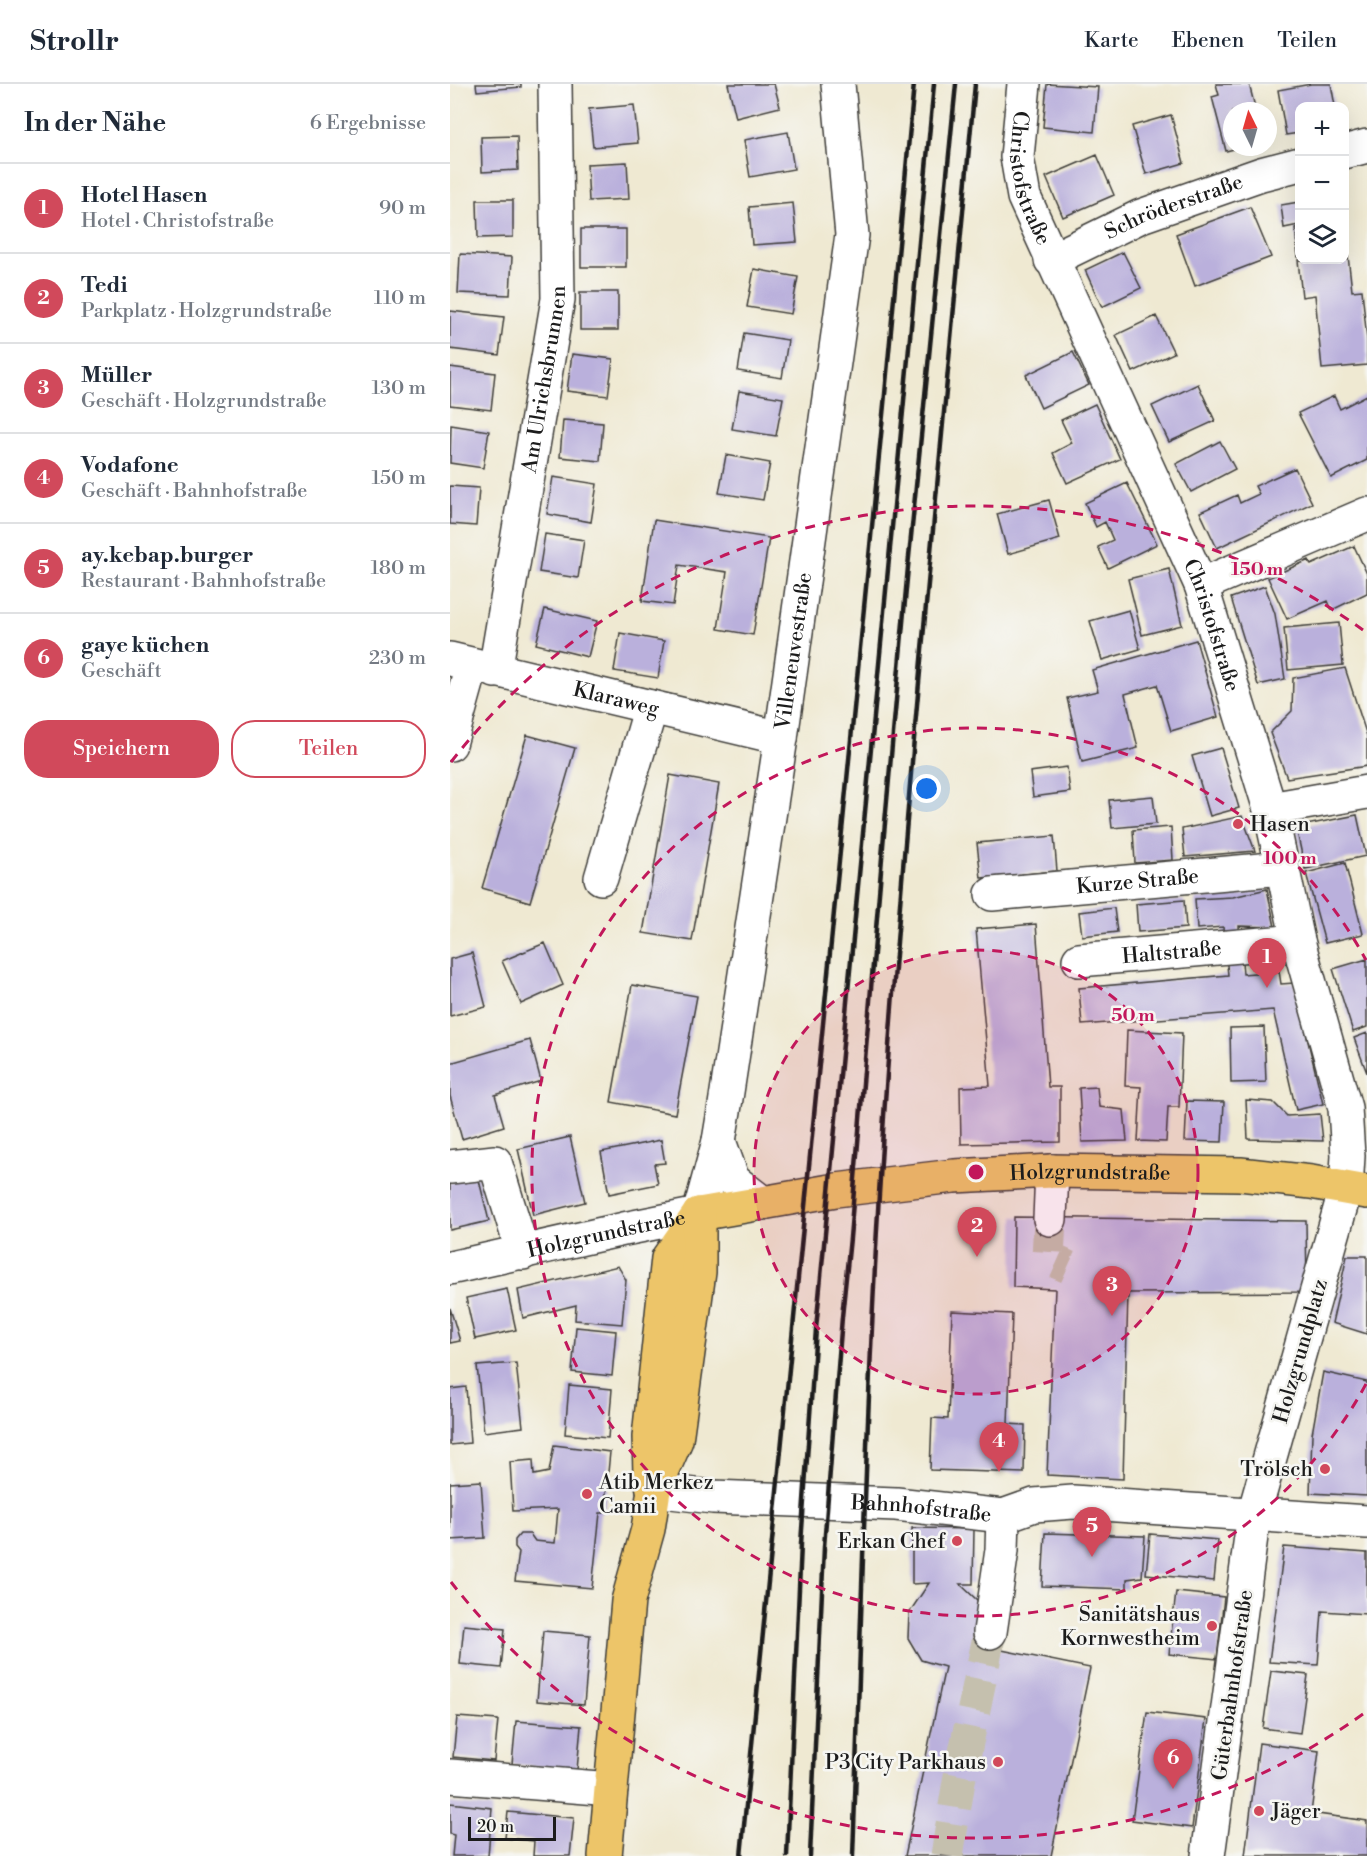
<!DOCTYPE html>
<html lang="de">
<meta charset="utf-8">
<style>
:root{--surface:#fff;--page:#f2f2f3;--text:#1f2937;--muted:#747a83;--line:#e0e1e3;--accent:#d1495b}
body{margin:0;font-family:"Libre Bodoni",serif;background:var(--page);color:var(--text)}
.controls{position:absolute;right:18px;top:18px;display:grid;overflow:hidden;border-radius:12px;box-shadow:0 6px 24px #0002}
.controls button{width:54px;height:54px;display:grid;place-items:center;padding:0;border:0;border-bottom:2px solid var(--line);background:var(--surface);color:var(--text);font:30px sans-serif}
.compass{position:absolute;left:773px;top:18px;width:54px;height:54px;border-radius:50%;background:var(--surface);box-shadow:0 6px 24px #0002;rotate:355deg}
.scale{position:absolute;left:18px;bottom:15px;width:88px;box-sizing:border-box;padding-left:6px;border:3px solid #1c1c1c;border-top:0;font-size:16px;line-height:21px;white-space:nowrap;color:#1c1c1c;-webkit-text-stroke:4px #f6f6f2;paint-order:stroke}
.you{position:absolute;left:477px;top:705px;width:21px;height:21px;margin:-15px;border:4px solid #fff;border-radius:50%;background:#1a73e8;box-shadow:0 0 0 9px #1a73e833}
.badge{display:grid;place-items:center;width:39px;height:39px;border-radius:50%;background:var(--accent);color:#fff;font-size:20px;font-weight:700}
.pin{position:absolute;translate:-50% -50px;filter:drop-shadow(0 2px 3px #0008)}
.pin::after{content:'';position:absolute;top:32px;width:21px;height:18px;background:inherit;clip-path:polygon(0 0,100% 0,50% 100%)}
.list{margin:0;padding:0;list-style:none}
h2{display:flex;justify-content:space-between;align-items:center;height:78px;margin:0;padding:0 24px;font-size:26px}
h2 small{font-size:20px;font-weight:400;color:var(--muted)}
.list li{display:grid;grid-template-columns:39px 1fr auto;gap:18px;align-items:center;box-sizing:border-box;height:90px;padding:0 24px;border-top:2px solid var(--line)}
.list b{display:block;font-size:22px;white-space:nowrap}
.list p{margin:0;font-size:20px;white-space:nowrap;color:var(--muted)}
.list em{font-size:20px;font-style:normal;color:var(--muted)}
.actions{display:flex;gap:12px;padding:18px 24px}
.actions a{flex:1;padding:14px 0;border:2px solid var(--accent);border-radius:24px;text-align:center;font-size:21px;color:var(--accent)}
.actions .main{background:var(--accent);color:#fff}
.icon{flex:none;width:33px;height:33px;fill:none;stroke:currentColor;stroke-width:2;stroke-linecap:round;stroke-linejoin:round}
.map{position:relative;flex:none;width:917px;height:1772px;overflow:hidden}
header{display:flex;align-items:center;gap:36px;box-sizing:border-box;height:84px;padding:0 30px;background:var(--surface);border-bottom:2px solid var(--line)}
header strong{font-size:28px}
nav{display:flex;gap:33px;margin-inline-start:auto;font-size:21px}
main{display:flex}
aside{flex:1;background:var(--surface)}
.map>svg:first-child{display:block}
.building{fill:#bab0dc}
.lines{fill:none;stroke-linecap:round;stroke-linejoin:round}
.minor-tunnel{stroke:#c5c0ae;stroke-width:33;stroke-dasharray:33 16;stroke-linecap:butt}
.minor-casing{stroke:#3c3b37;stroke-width:36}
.major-casing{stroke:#3c3b37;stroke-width:36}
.minor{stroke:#fff;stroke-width:33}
.major{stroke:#edc569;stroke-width:33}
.rail{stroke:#1c1c1c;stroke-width:4.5}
.ring{fill:none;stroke:#c2185b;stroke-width:3;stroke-dasharray:10 8}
.poi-dot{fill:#d1495b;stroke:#f6f6f2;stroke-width:2}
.labels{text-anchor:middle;stroke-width:5;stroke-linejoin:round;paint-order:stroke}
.street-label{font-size:21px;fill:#1c1c1c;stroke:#f6f6f2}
.poi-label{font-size:21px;fill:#1c1c1c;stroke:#f6f6f2;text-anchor:end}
.centre{fill:#c2185b;stroke:#f6f6f2;stroke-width:3}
.ring-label{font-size:18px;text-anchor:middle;font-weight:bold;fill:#c2185b;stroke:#f6f6f2;stroke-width:5;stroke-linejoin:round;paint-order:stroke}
</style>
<header>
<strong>Strollr</strong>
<nav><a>Karte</a><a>Ebenen</a><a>Teilen</a></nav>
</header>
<main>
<aside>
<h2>In der Nähe<small>6 Ergebnisse</small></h2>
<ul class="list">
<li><span class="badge">1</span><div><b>Hotel Hasen</b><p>Hotel · Christofstraße</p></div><em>90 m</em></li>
<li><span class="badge">2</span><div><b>Tedi</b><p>Parkplatz · Holzgrundstraße</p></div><em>110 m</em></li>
<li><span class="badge">3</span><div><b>Müller</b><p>Geschäft · Holzgrundstraße</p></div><em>130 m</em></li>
<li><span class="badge">4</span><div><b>Vodafone</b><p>Geschäft · Bahnhofstraße</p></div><em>150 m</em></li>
<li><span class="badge">5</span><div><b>ay.kebap.burger</b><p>Restaurant · Bahnhofstraße</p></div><em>180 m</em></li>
<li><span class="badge">6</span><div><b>gaye küchen</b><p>Geschäft</p></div><em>230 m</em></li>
</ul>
<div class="actions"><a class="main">Speichern</a><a>Teilen</a></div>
</aside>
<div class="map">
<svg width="917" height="1772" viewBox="0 0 917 1772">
<rect width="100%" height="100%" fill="#f6f6f2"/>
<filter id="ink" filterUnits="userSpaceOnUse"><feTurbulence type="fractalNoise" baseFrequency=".0167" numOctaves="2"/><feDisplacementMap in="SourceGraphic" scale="12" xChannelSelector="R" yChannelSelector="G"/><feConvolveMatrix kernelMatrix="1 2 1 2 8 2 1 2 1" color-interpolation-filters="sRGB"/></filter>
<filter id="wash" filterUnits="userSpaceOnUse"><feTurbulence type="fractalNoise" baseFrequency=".008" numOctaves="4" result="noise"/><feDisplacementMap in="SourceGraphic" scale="24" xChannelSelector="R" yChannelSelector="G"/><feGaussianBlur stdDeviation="1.35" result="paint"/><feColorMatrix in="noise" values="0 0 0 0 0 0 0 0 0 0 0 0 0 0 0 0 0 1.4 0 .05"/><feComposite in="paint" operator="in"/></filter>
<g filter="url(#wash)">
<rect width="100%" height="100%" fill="#efe9d2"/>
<g id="blocks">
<path class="building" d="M26,0H71V3L27,7Z
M278,0H324L330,23L286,34Z
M597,0L648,3L644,48L593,43Z
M766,0H799L806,27H782V63L788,64L776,67L762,13L769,11Z
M861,0H881L885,22H849V49L836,51L828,6Z
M184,21L188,59L143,63L139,25Z
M721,31L734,79L696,90L682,42Z
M338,48L344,85L300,93L294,56Z
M67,52L68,86L32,88L31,53Z
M647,71L664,111L613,133L596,93Z
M177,78L179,115L139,117L137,80Z
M27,116H63V153L28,154Z
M849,118V141L834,144L831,121Z
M343,119L347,158L302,161L299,123Z
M800,123L821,173L745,202L726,150Z
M849,143V173H848L845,144Z
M131,145H176V183H131Z
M894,154H896L902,207L912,206L917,256V281L872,285L865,211L852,213L848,176H894Z
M673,168L691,204L652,223L635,186Z
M10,170L62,173L60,211L8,209Z
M304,185L348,193L341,230L297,223Z
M130,208H168V246H130Z
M0,227L54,233L49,271L0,265Z
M706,232L724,269L683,288L666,251Z
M294,249L338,256L332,294L288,287Z
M623,268L639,301L591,324L576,291Z
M122,270L163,275L158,312L117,307Z
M0,283L45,289L41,326L0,321Z
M748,300L765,337L719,358L702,322Z
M289,307L333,314L326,352L282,345Z
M917,311V376L881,394L848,329L884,312L890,325Z
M645,320L670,375L617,399L603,369L622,359L611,336Z
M113,336L153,339L150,377L110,373Z
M1,341L39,347L33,384L0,379Z
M770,357L785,385L741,408L726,380Z
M276,371L320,379L313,416L269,409Z
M845,384L862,419L767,464L750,428L787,411L790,419L809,410L805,402Z
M103,393L147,400L141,438L97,430Z
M677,399L707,460L658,484L648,463L663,456L655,438L646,443L635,419Z
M0,402L29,404L26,442L0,440Z
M599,416L610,455L558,470L547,430Z
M204,436L319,454L303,551L268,545L277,488L229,481L223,521L192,517Z
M95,450L134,456L128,494L89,488Z
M904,462L917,490V509L882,526L878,517L837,535L818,494L859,476L861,481Z
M719,485L732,541L692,551L678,495Z
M815,502L825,530L835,595L808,601L781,514Z
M95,525L147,537L138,573L86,560Z
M679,526L690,565L652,576L640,537Z
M889,539L893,581L838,586L834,544Z
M170,549L214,557L208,594L164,587Z
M746,556L768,633L721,647L707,601L675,610L688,664L632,678L617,614L648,607L642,586Z
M895,584L917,652V682L837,694L820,649L842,627L843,594Z
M77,651L125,664L80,818L32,804Z
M771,664L789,724L760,732L742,672Z
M617,683L620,708L583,713L580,688Z
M220,691L269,700L242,857L193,849Z
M703,712L706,740L662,744L659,716Z
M907,731L916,772L855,785L846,743Z
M792,732L805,767L735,773L732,745Z
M721,743L723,776L685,779L683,746Z
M604,752L607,787L531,794L527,759Z
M895,779L913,850L875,859L856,789Z
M817,805L825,843L789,842L793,890L829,887L831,900L844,899L873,1020L846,1026L823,926L632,941L629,904L778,891L773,843L747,845L745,815L783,813Z
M734,816L736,844L688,848L686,820Z
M664,824L667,848L632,852L629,828Z
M586,840L598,1003H610V1058L511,1060L510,1003L540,1002L526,845Z
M95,859L113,901L71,920L52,877Z
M22,869L36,923L0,932V875Z
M917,875V943L903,948L883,885Z
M182,901L247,912L225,1030L161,1018Z
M814,943L816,998L781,999L780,944Z
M677,946L732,949L729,1023H718L716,1058L688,1057L691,1003L675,1002Z
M917,949V989L904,954Z
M80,956L91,997L45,1011L54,1042L12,1055L0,1012V979Z
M647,1003L649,1023L674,1026L677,1057L632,1058L629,1004Z
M796,1016L823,1018L837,1032L870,1030L873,1057L798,1055Z
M737,1017L774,1018L772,1058L735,1057Z
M120,1053L135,1118L83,1131L68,1065Z
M211,1056L215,1079L204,1080L208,1100L159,1110L151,1068Z
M28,1092L39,1137L0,1146V1099Z
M564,1133L856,1137L857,1208L678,1209L673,1395L597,1391L605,1205L563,1203Z
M897,1172H917V1250L882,1239Z
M168,1182L176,1196L172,1240L125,1236L126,1221L73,1234L68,1206Z
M57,1205L66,1246L25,1255L16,1214Z
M0,1224L10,1257L0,1259Z
M502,1227L562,1230L558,1340L575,1341L574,1389L480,1386L482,1334L498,1335Z
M126,1243L166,1247L162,1292L122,1288Z
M66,1279L73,1343L34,1348L27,1282Z
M873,1288L917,1298V1412L860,1409L862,1350Z
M119,1301L162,1305L158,1354L115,1350Z
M16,1303L20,1359L0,1361V1305Z
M104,1361L160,1368L154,1429H150L142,1504L65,1497L69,1468L65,1463V1456L70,1450H80L85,1457L105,1459L108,1425L63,1427L60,1378L83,1376L84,1391L99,1388Z
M31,1397L35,1454L0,1456V1399Z
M462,1444L524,1445L523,1500H510L528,1517L547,1565L640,1584L601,1772H455L495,1583L471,1576L458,1554L459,1529L479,1499L462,1500Z
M595,1449L695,1452L692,1493L677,1495V1505L592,1502Z
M700,1450L768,1456L764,1497L696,1490Z
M834,1463L917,1469V1530L872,1527L868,1581L819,1578Z
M726,1508L774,1513L767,1575L719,1570Z
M14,1541L55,1545L51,1584L10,1580Z
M93,1547L140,1551L134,1621L87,1617Z
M821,1587L858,1591L850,1649L813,1644Z
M697,1628L756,1635L742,1744L682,1736Z
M7,1633L48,1636L44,1677L3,1673Z
M66,1637L131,1642L127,1686L62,1680Z
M809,1659L869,1667L861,1729L917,1737V1772H795Z
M0,1719L42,1724L38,1772H2L4,1751L0,1750Z
M58,1728L124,1734L120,1772H83L84,1757L55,1754Z"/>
</g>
</g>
<g filter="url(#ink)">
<use href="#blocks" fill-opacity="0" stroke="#3c3b37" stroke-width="1.5"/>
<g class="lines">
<path class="minor-tunnel" d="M600,1135L598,1174L618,1183
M497,1772L509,1697L540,1548"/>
<defs>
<g id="minor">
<path id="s1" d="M574,0L567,73L574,113L751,501L820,725L848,857L895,1024L898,1072L896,1104L804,1430L758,1772"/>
<path d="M894,68L917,62"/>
<path id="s2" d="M601,176L691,132L811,90L850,80"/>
<path d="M751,501L917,430"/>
<path id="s3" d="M0,575L331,654"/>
<path id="s4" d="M45,587L108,215L105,0"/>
<path d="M0,660L22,581"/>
<path d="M820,725L917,708"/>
<path d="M151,794L201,623"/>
<path id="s5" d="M542,810L833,784"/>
<path id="s6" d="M629,876L848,857"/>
<path d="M269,1057L283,1096L313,1119"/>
<path d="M0,1083L45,1078L73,1169"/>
<path d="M600,1135L602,1087"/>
<path id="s7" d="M0,1184L174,1145L249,1130L269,1057L275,1021L331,654L402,151L388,0"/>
<path id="s8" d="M204,1406L263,1413L446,1420L553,1432L584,1421L623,1418L917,1438"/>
<path d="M540,1548L552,1466L553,1432"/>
<path d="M0,1692L161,1705"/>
</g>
<g id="major">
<path id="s9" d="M249,1130L386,1106L504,1092L602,1087L790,1090L861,1098L917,1108"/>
<path d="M203,1405L200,1390L199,1353L218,1174L249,1130"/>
<path d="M155,1772L178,1517L198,1445L204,1406L226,1356L249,1188V1130"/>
</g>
</defs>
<use href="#minor" class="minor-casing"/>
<use href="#major" class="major-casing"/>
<use href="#minor" class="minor"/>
<use href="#major" class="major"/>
<path class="rail" d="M291,1772C353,1182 409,591 464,0
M337,1772L351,1460L366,1245L484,0
M360,1772L374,1463L392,1233L400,1154L434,750L458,483L506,0
M403,1772C412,1525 417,1278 434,1032C458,687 493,344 525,0"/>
</g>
</g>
<circle cx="526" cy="1088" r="222" fill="#c2185b" fill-opacity=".12"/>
<g class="ring">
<circle cx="526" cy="1088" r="222"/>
<path d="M916 1300A444 444 0 1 1 916 876"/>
<path d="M913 1630A666 666 0 0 1 1 1498M1 678A666 666 0 0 1 913 546"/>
</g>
<g class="poi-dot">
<circle cx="788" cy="740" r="6"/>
<circle cx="875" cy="1385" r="6"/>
<circle cx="137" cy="1410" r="6"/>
<circle cx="507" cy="1457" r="6"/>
<circle cx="762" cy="1542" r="6"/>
<circle cx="548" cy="1678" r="6"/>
<circle cx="809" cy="1727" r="6"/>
</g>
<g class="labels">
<g class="street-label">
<text dy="7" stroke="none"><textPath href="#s1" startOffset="96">Christofstraße</textPath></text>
<text dy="7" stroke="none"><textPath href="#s2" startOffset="134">Schröderstraße</textPath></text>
<text dy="7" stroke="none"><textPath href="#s4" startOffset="296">Am Ulrichsbrunnen</textPath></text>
<text dy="7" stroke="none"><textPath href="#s1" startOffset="582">Christofstraße</textPath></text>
<text dy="7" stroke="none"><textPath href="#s7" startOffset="826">Villeneuvestraße</textPath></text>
<text dy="7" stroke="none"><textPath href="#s3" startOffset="171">Klaraweg</textPath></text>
<text dy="7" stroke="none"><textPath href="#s5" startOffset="146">Kurze Straße</textPath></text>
<text dy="7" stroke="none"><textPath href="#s6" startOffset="93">Haltstraße</textPath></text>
<text dy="7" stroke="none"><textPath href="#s9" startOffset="394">Holzgrundstraße</textPath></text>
<text dy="7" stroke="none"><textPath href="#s7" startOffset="160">Holzgrundstraße</textPath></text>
<text transform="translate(850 1267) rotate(-74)" y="7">Holzgrundplatz</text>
<text dy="7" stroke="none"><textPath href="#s8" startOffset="268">Bahnhofstraße</textPath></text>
<text transform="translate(782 1601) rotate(-82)" y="7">Güterbahnhofstraße</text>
</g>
<g class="poi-label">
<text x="800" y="747" text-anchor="start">Hasen</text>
<text x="863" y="1392">Trölsch</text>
<text x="149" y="1405" text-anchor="start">Atib Merkez<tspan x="149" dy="24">Camii</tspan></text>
<text x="495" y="1464">Erkan Chef</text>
<text x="750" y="1537">Sanitätshaus<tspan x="750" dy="24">Kornwestheim</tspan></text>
<text x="536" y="1685">P3 City Parkhaus</text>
<text x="821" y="1734" text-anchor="start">Jäger</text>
</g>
</g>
<circle cx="526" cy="1088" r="9" class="centre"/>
<g class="ring-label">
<text x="807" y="491">150 m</text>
<text x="840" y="780">100 m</text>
<text x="683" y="937">50 m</text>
</g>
</svg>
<div class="controls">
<button>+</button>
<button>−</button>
<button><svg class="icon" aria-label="layers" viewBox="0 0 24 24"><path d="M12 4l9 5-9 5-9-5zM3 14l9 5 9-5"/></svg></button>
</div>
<svg class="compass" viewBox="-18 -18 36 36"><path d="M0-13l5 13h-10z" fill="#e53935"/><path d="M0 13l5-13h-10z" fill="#747a83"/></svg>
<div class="scale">20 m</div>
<div class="you"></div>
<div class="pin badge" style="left:817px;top:904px">1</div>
<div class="pin badge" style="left:527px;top:1173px">2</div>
<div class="pin badge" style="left:662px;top:1232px">3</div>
<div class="pin badge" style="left:549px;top:1388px">4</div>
<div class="pin badge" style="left:642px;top:1473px">5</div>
<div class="pin badge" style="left:723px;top:1705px">6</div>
</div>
</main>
